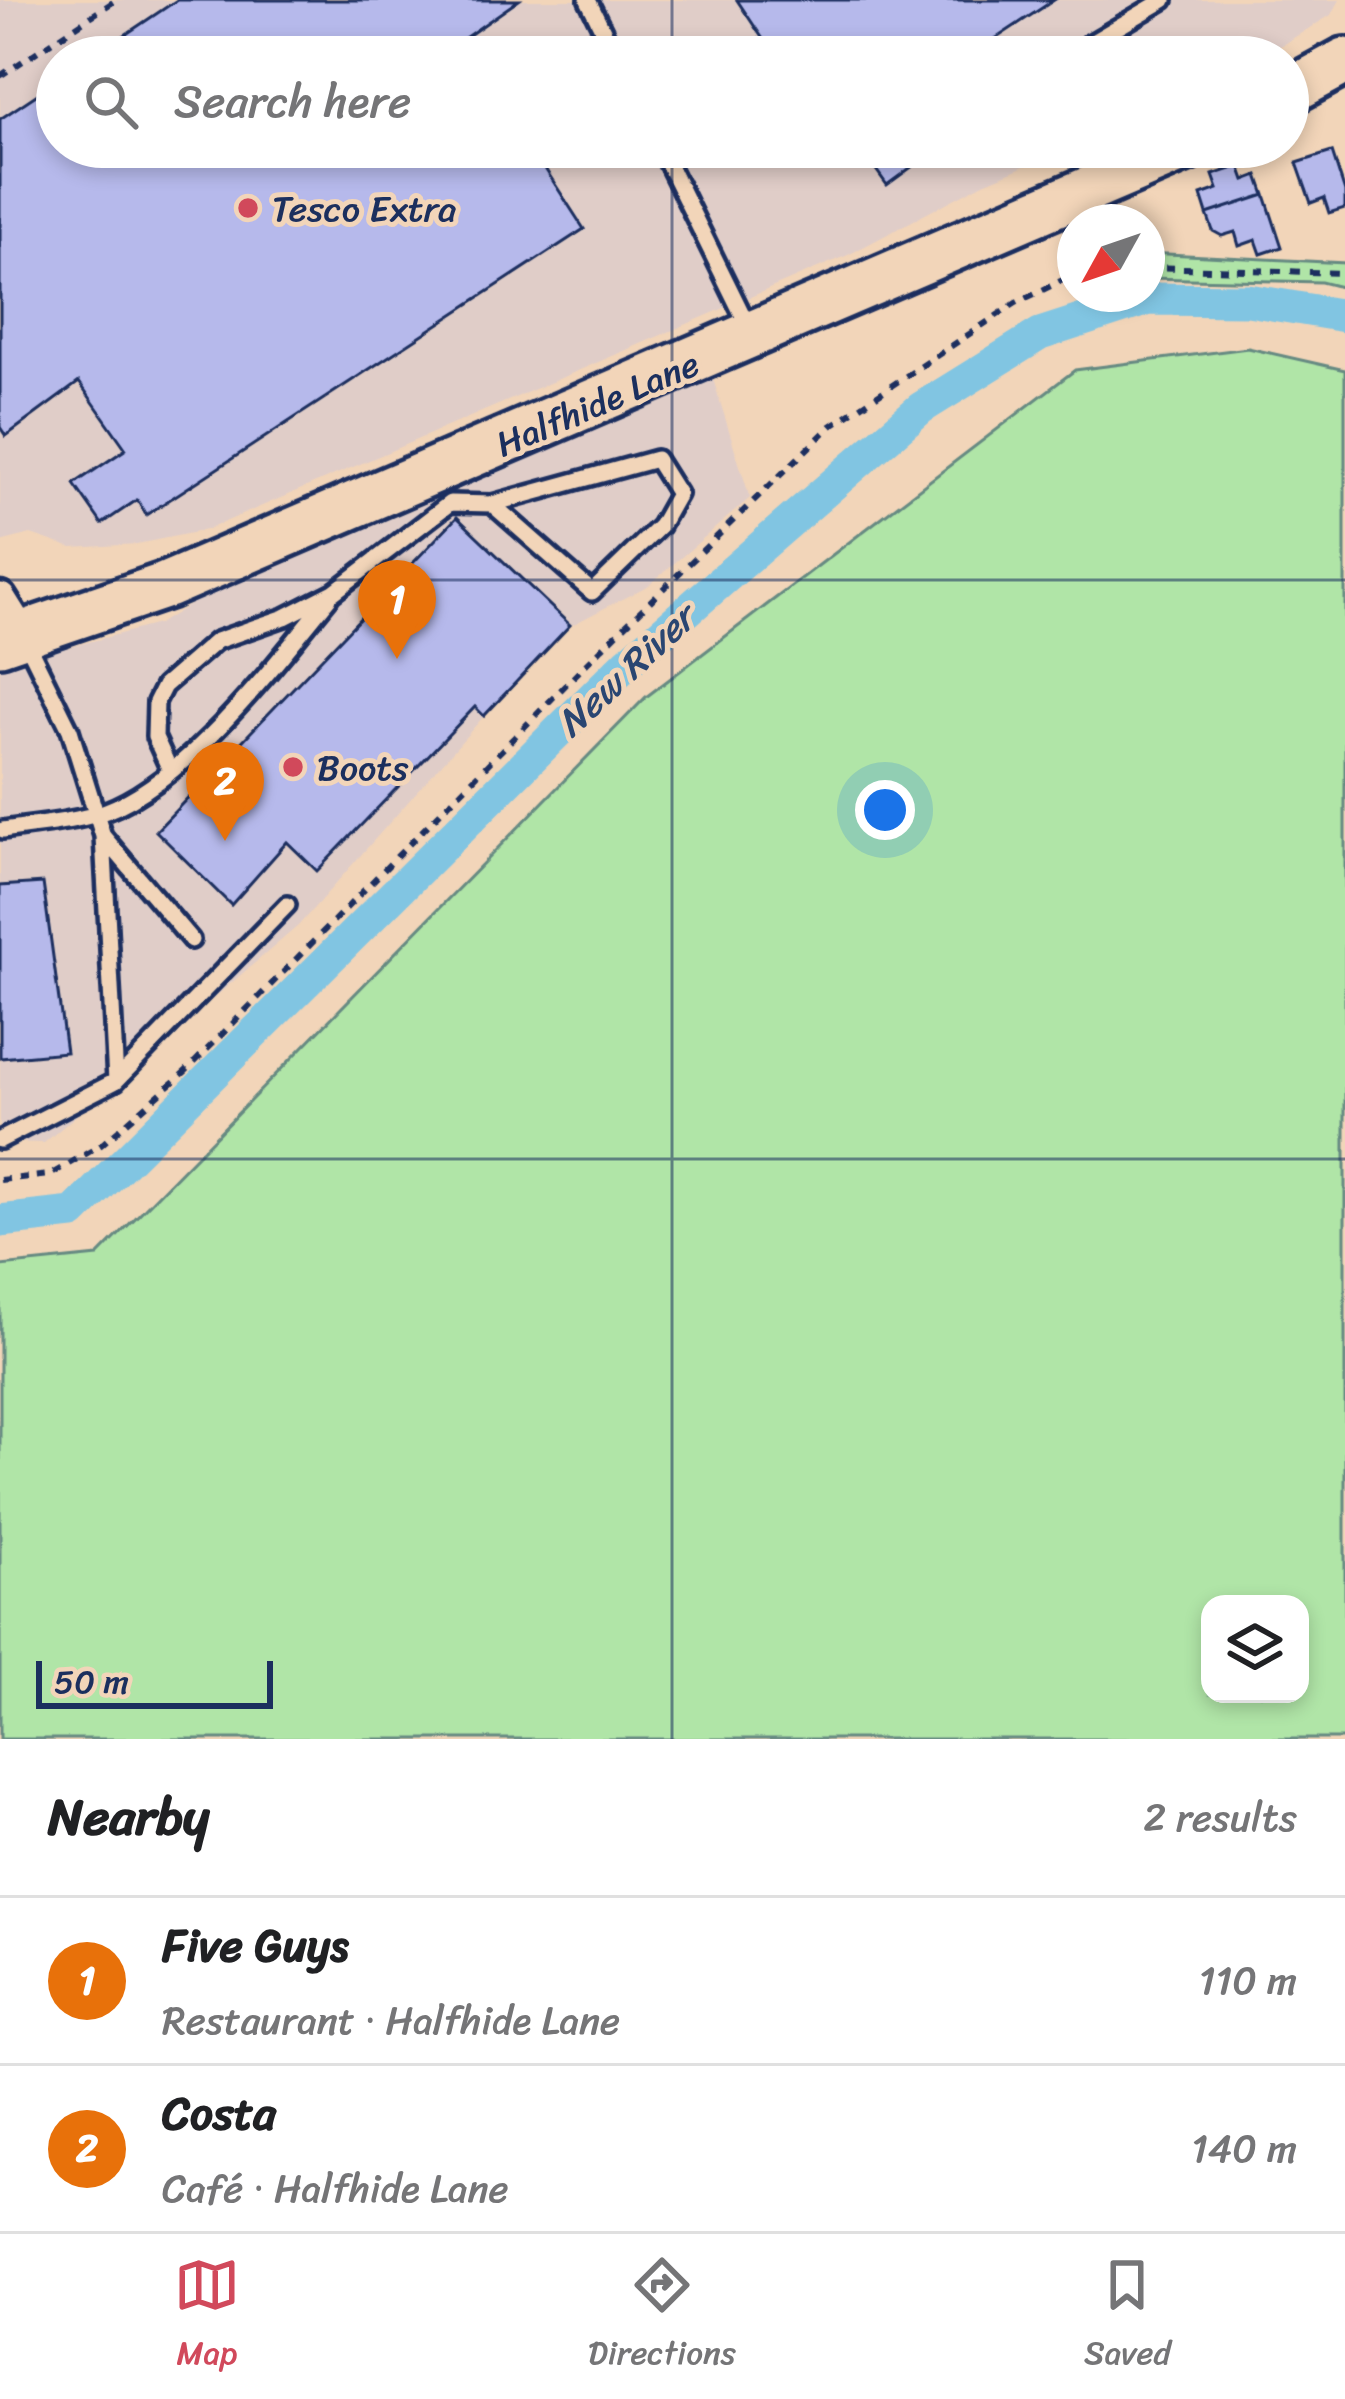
<!DOCTYPE html>
<meta charset="utf-8">
<style>
:root{--surface:#fff;--page:#f6f6f6;--text:#202124;--muted:#757577;--line:#e0e0e0;--accent:#d1495b}
body{margin:0;font-family:Sriracha,sans-serif;background:var(--page);color:var(--text)}
.controls{position:absolute;right:36px;bottom:36px;display:grid;overflow:hidden;border-radius:24px;box-shadow:0 6px 18px #0003}
.controls button{width:108px;height:108px;display:grid;place-items:center;padding:0;border:0;border-bottom:3px solid var(--line);background:var(--surface);color:var(--text);font:60px sans-serif}
.compass{position:absolute;left:1057px;top:204px;width:108px;height:108px;border-radius:50%;background:var(--surface);box-shadow:0 6px 18px #0003;rotate:230deg}
.scale{position:absolute;left:36px;bottom:30px;width:237px;box-sizing:border-box;padding-left:12px;border:6px solid #1b2f5e;border-top:0;font-size:33px;line-height:42px;white-space:nowrap;color:#1b2f5e;-webkit-text-stroke:9px #f2d5b9;paint-order:stroke}
.you{position:absolute;left:885px;top:810px;width:42px;height:42px;margin:-30px;border:9px solid #fff;border-radius:50%;background:#1a73e8;box-shadow:0 0 0 18px #1a73e833}
.badge{display:grid;place-items:center;width:78px;height:78px;border-radius:50%;background:var(--accent);color:#fff;font-size:39px;font-weight:700}
.pin{position:absolute;translate:-50% -99px;filter:drop-shadow(0 3px 6px #0008)}
.pin::after{content:'';position:absolute;top:63px;width:42px;height:36px;background:inherit;clip-path:polygon(0 0,100% 0,50% 100%)}
.list{margin:0;padding:0;list-style:none}
h2{display:flex;justify-content:space-between;align-items:center;height:156px;margin:0;padding:0 48px;font-size:51px}
h2 small{font-size:39px;font-weight:400;color:var(--muted)}
.list li{display:grid;grid-template-columns:78px 1fr auto;gap:36px;align-items:center;box-sizing:border-box;height:168px;padding:0 48px;border-top:3px solid var(--line)}
.list b{display:block;font-size:45px;white-space:nowrap}
.list p{margin:0;font-size:39px;white-space:nowrap;color:var(--muted)}
.list em{font-size:39px;font-style:normal;color:var(--muted)}
.icon{flex:none;width:66px;height:66px;fill:none;stroke:currentColor;stroke-width:2;stroke-linecap:round;stroke-linejoin:round}
.map{position:relative;flex:none;width:1345px;height:1739px;overflow:hidden}
.search{position:absolute;background:var(--surface);box-shadow:0 6px 18px #0003;left:36px;right:36px;top:36px;height:132px;display:flex;align-items:center;gap:30px;box-sizing:border-box;padding:0 42px;border-radius:66px;color:var(--muted);font-size:45px}
.sheet{height:492px;background:var(--surface)}
nav{display:flex;justify-content:space-around;align-items:center;box-sizing:border-box;height:168px;border-top:3px solid var(--line);background:var(--surface);font-size:33px;color:var(--muted)}
nav a{display:grid;justify-items:center;gap:6px}
nav .on{color:var(--accent)}
.map>svg:first-child{display:block}
.built{fill:#e0cdc8}
.green{fill:#b0e5a7;stroke:#668a82;stroke-width:3;fill-rule:evenodd}
.lines{fill:none;stroke-linecap:round;stroke-linejoin:round}
.canal{stroke:#81c5e2;stroke-width:33}
.building{fill:#b6b9eb;stroke:#1b2f5e;stroke-width:3}
.lane-casing{stroke:#1b2f5e;stroke-width:24}
.street-casing{stroke:#1b2f5e;stroke-width:39}
.secondary-casing{stroke:#1b2f5e;stroke-width:54}
.path{stroke:#1b2f5e;stroke-width:6;stroke-dasharray:9 9;stroke-linecap:butt}
.lane{stroke:#f2d5b9;stroke-width:15}
.street{stroke:#f2d5b9;stroke-width:30}
.secondary{stroke:#f2d5b9;stroke-width:45}
.grid{fill:none;stroke:#1b2f5e;stroke-width:3;stroke-opacity:0.55}
.poi-dot{fill:#d1495b;stroke:#f2d5b9;stroke-width:4.5}
.labels{text-anchor:middle;stroke-width:10;stroke-linejoin:round;paint-order:stroke}
.poi-label{font-size:36px;fill:#1b2f5e;stroke:#f2d5b9;text-anchor:start}
.street-label{font-size:36px;fill:#1b2f5e;stroke:#f2d5b9}
.water-label{font-size:39px;font-style:italic;fill:#2a4672;stroke:#f2d5b9}
</style>
<div class="map">
<svg width="1345" height="1739" viewBox="0 0 1345 1739">
<rect width="100%" height="100%" fill="#f2d5b9"/>
<filter id="ink" filterUnits="userSpaceOnUse"><feTurbulence type="fractalNoise" baseFrequency=".00833" numOctaves="2"/><feDisplacementMap in="SourceGraphic" scale="24" xChannelSelector="R" yChannelSelector="G"/><feConvolveMatrix kernelMatrix="1 2 1 2 8 2 1 2 1" color-interpolation-filters="sRGB"/></filter>
<g filter="url(#ink)">
<path class="built" d="M0,0H1340L1331,15L1262,57H57V147H1070L984,183L848,255L206,530L137,544L72,548L31,534L0,542Z
M713,379L750,498L649,585L570,626L484,716L298,926L44,1143L0,1142V665L158,624L206,595Z"/>
<path class="green" d="M1147,253L1345,263V288L1321,282L1147,278Z
M1248,348L1345,370V1739H0V1266L98,1256L646,697L1075,370ZM1300,1604V1694H1210V1604Z"/>
<g class="lines">
<path class="canal" d="M0,1221L73,1213L628,662L921,408L1040,334L1148,299L1248,300L1345,316"/>
</g>
<path class="building" d="M177,0H519L462,40L473,57H92Z
M737,0H1054L968,57H775Z
M57,81V147H531L584,229L146,515L137,500L102,524L74,484L126,449L79,382L6,436L0,427V119Z
M896,147H939L887,185L872,164Z
M1332,152L1345,192V208L1329,213L1324,198L1311,203L1297,163Z
M1240,166L1245,180L1258,175L1265,195L1207,214L1201,195L1218,189L1213,175Z
M1265,195L1282,247L1261,254L1256,240L1239,246L1235,232L1222,236L1213,231L1207,214Z
M457,517L570,625L484,716L475,707L317,871L287,842L231,905L156,831Z
M43,883L66,1052L0,1058V886Z"/>
<g class="lines">
<defs>
<path id="lane" d="M588,0L616,57
M1067,57L1164,0
M660,147L749,328
M170,770L155,737L156,702L164,686L216,641L285,617L334,592L450,503L492,504L656,459L678,494L660,526L592,592L492,504
M3,830C33,825 65,823 94,815C179,792 274,665 329,598
M103,836L191,940
M116,1081L287,905
M0,1140L116,1081L103,836L70,730L24,637"/>
<path id="street" d="M0,598L23,635"/>
<path id="secondary" d="M1288,92L1345,61
M0,642L167,585L1188,147"/>
</defs>
<use href="#lane" class="lane-casing"/>
<use href="#street" class="street-casing"/>
<use href="#secondary" class="secondary-casing"/>
<path class="path" d="M0,76L116,0
M1147,267L1345,273
M0,1180L50,1175L101,1145L186,1071L602,648L831,426L1016,303L1075,274"/>
<use href="#lane" class="lane"/>
<use href="#street" class="street"/>
<use href="#secondary" class="secondary"/>
</g>
</g>
<path class="grid" d="M672,0V57M672,147V1739M0,580H1345M0,1159H1345"/>
<g class="poi-dot">
<circle cx="248" cy="208" r="12"/>
<circle cx="293" cy="767" r="12"/>
</g>
<g class="labels">
<g class="poi-label">
<text x="272" y="221">Tesco Extra</text>
<text x="317" y="780">Boots</text>
</g>
<g class="street-label">
<text transform="translate(597 403) rotate(-23)" y="13">Halfhide Lane</text>
</g>
<g class="water-label">
<text transform="translate(625 670) rotate(-43)" y="14">New River</text>
</g>
</g>
</svg>
<div class="controls">
<button><svg class="icon" aria-label="layers" viewBox="0 0 24 24"><path d="M12 4l9 5-9 5-9-5zM3 14l9 5 9-5"/></svg></button>
</div>
<svg class="compass" viewBox="-18 -18 36 36"><path d="M0-13l5 13h-10z" fill="#e53935"/><path d="M0 13l5-13h-10z" fill="#757577"/></svg>
<div class="scale">50 m</div>
<div class="you"></div>
<div class="pin badge" style="left:397px;top:659px;background:#e8710a">1</div>
<div class="pin badge" style="left:225px;top:841px;background:#e8710a">2</div>
<div class="search"><svg class="icon" aria-label="search" viewBox="0 0 24 24"><circle cx="10" cy="10" r="6"/><path d="M15 15l6 6"/></svg>Search here</div>
</div>
<section class="sheet">
<h2>Nearby<small>2 results</small></h2>
<ul class="list">
<li><span class="badge" style="background:#e8710a">1</span><div><b>Five Guys</b><p>Restaurant · Halfhide Lane</p></div><em>110 m</em></li>
<li><span class="badge" style="background:#e8710a">2</span><div><b>Costa</b><p>Café · Halfhide Lane</p></div><em>140 m</em></li>
</ul>
</section>
<nav>
<a class="on"><svg class="icon" aria-label="map" viewBox="0 0 24 24"><path d="M3 6l6-2 6 2 6-2v14l-6 2-6-2-6 2zM9 4v14M15 6v14"/></svg>Map</a>
<a><svg class="icon" aria-label="directions" viewBox="0 0 24 24"><path d="M12 3l9 9-9 9-9-9zM9 14v-3h6M13 9l2 2-2 2"/></svg>Directions</a>
<a><svg class="icon" aria-label="saved" viewBox="0 0 24 24"><path d="M7 4h10v16l-5-4-5 4z"/></svg>Saved</a>
</nav>
